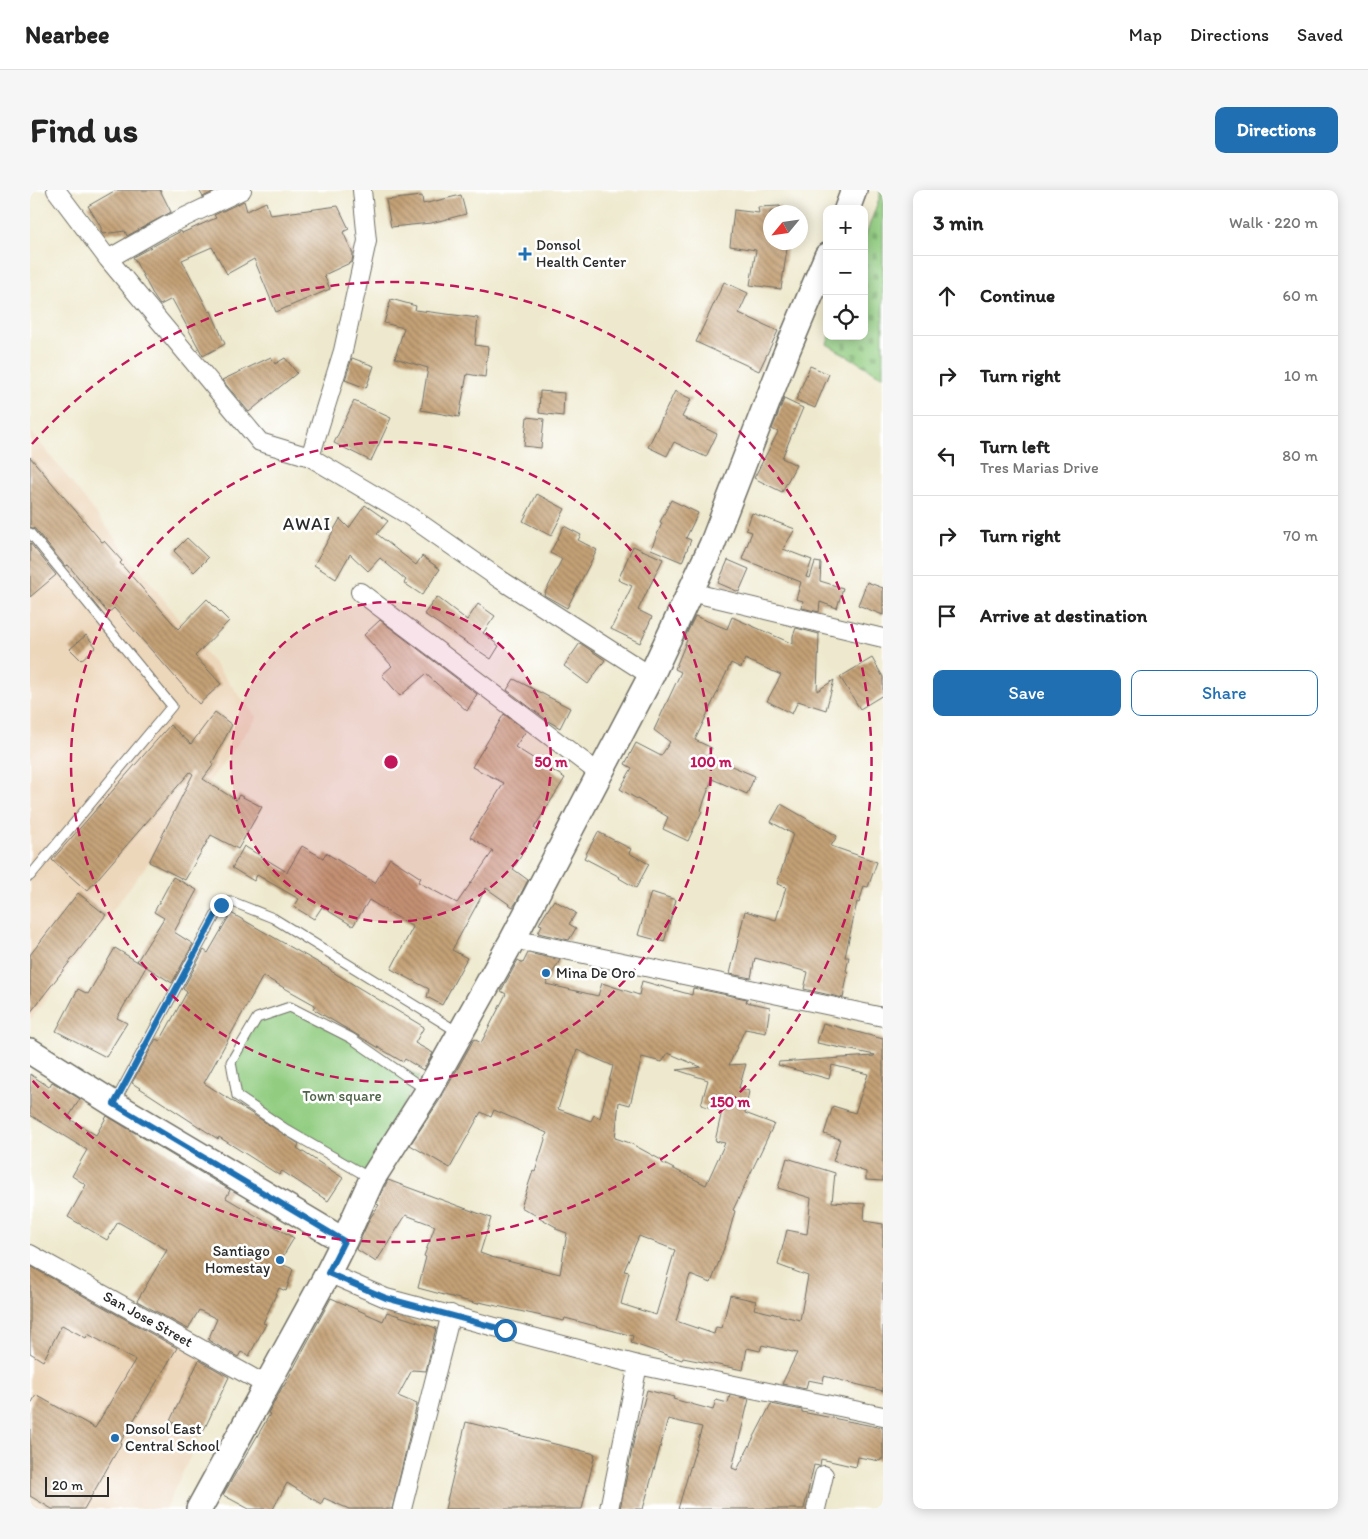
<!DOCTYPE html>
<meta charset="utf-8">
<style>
:root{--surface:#fff;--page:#f6f6f6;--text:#222;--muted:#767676;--line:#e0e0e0;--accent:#1f6fb2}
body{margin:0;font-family:Itim,sans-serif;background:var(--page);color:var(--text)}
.controls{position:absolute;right:15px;top:15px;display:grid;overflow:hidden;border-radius:10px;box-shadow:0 2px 12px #0003}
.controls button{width:45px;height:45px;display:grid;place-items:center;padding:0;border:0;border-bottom:1px solid var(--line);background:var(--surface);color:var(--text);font:25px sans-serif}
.compass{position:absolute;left:733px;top:15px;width:45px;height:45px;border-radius:50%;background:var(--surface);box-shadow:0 2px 12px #0003;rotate:241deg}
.scale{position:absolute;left:15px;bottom:12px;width:64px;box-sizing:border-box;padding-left:5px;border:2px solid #2b2b2b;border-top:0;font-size:14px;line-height:18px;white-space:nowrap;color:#2b2b2b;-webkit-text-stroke:4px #fff;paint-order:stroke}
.stop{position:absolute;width:15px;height:15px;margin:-11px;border:4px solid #1f6fb2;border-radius:50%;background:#fff}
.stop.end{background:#1f6fb2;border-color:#fff;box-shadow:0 1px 5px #0008}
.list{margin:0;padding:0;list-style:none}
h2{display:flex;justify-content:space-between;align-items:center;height:65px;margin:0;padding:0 20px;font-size:21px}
h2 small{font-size:16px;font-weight:400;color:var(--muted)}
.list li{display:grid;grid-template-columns:32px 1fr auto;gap:15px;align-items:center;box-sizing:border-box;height:80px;padding:0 20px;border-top:1px solid var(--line)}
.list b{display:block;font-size:19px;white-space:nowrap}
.list p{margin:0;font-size:16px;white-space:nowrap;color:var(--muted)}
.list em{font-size:16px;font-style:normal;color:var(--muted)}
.actions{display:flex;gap:10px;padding:15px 20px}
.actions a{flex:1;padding:11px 0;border:1px solid var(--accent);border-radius:10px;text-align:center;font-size:18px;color:var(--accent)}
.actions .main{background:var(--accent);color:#fff}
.icon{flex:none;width:28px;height:28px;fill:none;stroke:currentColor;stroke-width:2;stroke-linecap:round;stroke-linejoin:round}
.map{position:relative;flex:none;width:853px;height:1319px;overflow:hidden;border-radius:10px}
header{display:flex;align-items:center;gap:30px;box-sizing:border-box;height:70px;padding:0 25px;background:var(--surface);border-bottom:1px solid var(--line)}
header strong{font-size:24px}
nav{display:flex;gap:28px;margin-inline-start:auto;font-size:18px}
.intro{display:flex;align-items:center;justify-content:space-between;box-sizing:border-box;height:120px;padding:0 30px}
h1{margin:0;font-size:35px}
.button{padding:12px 22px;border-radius:10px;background:var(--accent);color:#fff;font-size:18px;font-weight:700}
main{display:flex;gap:30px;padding:0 30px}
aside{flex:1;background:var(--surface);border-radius:10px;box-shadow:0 2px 12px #0003}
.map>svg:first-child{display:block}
.built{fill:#edd7bb}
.cemetery{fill:url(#cemetery-stones);stroke:#5e7c56}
.park{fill:#91cc80;stroke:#5e7c56}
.building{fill:url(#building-back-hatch);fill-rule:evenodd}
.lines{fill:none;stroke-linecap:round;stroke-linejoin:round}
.service-casing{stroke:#6f6e64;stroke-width:11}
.minor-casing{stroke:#6f6e64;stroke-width:20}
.secondary-casing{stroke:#6f6e64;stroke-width:28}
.service{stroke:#fff;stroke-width:9}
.minor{stroke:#fff;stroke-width:18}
.secondary{stroke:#fff;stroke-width:25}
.route{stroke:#1f6fb2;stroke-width:6}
.ring{fill:none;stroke:#c2185b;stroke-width:2.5;stroke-dasharray:9 6}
.poi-dot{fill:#1f6fb2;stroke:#fff;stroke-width:2}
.labels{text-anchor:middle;stroke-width:5;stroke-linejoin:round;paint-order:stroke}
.poi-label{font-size:15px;fill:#2b2b2b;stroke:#fff;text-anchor:start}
.park-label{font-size:15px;fill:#4f6349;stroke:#fff}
.street-label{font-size:15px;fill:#2b2b2b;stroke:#fff}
.quarter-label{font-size:18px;letter-spacing:1px;fill:#2b2b2b;stroke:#fff}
.centre{fill:#c2185b;stroke:#fff;stroke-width:2.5}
.ring-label{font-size:15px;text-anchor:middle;font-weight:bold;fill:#c2185b;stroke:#fff;stroke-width:5;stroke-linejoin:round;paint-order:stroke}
</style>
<header>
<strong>Nearbee</strong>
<nav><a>Map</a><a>Directions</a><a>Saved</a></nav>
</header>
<div class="intro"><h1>Find us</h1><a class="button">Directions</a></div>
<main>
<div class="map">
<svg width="853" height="1319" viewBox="0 0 853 1319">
<defs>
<pattern id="cemetery-stones" width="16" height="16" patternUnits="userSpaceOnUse" patternTransform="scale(1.25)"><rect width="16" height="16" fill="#91cc80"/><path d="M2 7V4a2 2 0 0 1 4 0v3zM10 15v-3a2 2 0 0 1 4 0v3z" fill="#7daf6f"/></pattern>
<pattern id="building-back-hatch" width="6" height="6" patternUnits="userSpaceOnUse" patternTransform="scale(1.25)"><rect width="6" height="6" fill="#c4a176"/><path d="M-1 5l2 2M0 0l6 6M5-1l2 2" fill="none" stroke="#9f8361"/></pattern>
</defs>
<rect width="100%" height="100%" fill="#fff"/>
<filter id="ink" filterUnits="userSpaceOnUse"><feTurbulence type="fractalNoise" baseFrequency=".02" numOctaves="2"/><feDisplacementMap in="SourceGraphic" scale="10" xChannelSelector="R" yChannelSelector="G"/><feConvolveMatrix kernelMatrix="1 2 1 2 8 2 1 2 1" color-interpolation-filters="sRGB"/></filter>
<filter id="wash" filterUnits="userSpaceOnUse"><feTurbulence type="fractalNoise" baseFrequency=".0096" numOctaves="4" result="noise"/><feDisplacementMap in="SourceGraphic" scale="20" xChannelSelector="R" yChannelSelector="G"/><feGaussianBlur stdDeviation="1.12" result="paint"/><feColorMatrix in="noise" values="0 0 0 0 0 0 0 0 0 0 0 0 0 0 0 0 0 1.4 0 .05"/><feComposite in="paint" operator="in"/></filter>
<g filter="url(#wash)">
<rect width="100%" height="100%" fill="#eee9ce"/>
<path class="built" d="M0,240L227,528L0,830Z
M0,1071L203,1178L135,1319H0Z"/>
<path class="cemetery" d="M850,0H853V187L797,154L800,146H834V50L850,6Z"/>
<path class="park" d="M258,815L319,846L389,887L335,985L205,904L199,870L226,826Z"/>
<g id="blocks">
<path class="building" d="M86,0H130L141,22L97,46L95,41L73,44L71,42V37L58,16Z
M169,0H187L173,7Z
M431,5L436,24L401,33L361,37L356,10L392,6L393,14Z
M214,11L217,21L236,12L240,25L308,16L319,39L313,42L323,64L322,72L294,85L300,99L246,122L224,69L197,84L182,57L152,70L179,122L181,121L195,154L173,166L142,109L130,115L125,108L103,67L151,41L152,43L186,28L184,25Z
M750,16V22H740V52H758L751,99L720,95L726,60L700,56L704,20L729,23L728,17Z
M694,92L718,103L709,123L748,141L729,181L666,152Z
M361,109L386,116L385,120L448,128L445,155L458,157L455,187L437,184L429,227L391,220L398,178L365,168L374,138L354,133Z
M241,167L245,174L255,168L267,183L219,222L192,190Z
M322,168L344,176L336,198L315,190Z
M780,176L799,184L785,218L766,210Z
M510,201L534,203L533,226L509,223Z
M645,201L661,209L652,227L687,244L676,267L644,252L637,266L618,257Z
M754,209L773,218L752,268L766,275L752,302L724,288L748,242L742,239Z
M324,211L361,228L341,271L304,253Z
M497,227L514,229L511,258L494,256Z
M0,267L72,352L74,351L92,371L90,373L148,439L177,409L199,431L165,466L191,494L169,514L84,418L78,423L38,375L35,376L5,339L0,337Z
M507,304L535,319L521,346L493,331Z
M641,310L668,323L656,348L661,350L652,372L621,359L632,333L630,332Z
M335,315L358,331L347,344L386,375L392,366L410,379L392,405L374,393L376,390L350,368L338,381L320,364L306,389L284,375L310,329L319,338Z
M722,323L765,339L753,359L782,370L776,387L780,388L785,372L791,373L790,391L813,398L807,418L790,412L789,422L772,418L773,411L766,409L771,392L712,369L722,342L716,340Z
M534,336L551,345L548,350L567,360L537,418L514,405L532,369L520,363Z
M157,348L178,368L164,382L144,361Z
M0,353L26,385L0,407Z
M603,356L633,369L608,420L622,427L610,453L581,439L602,396L588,390Z
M698,370L719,379L709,402L688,393Z
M837,392L853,398V425L828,415Z
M407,407L437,430L448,414L465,426L453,443L469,456L461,469L394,424Z
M665,426L697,439L702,427L763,454V446L766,438L789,444L787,501L804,490L796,520L768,511L762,524L737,511L751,485L715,469L711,478L701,473L665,550L682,558L678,566L725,586L717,604L682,589L671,620L672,621L658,651L633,639L638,627L590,599L602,578L595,574L606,553L631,566L640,552L624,540L651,482L645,479L657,450L654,449Z
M350,430L447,504L437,521L396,484L370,506L352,485L362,476L334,445Z
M56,445L66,457L51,470L40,459Z
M550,453L575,470L558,494L534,476Z
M842,468L853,487V505L830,519L810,487Z
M484,489L540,518L530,538L518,531L477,500Z
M185,522L202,535L182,573L184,574L173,589L206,610L209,605L232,617L208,659L181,645L155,690L119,672L163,584L160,582L57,701L22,670L140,535L161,554Z
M474,524L496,541L485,557L535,588L504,638L507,640L483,679L498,690L487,711L483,717L456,698L422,760L437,768L412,815L397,807L399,799L361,779L383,737L339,710L323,736L292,717L284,729L264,717L269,709L227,685L224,691L202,678L214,656L257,682L272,656L293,668L296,663L345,693L360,668L391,688L388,692L427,713L463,661L440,647L474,593L442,577Z
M751,614L807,646L801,656L847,672L838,697L834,696L829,713L827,712L815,767H819L816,781L818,782L813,808L774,799L778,782L725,768L721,788L700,784L715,721L746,730L756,697L747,694L763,644L741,632Z
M568,642L601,659L599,663L619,674L606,698L589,688L590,687L554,668Z
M143,687L167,700L144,742L163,754L142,793L107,771L134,728L124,722Z
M621,702L646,710L634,752L608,745Z
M48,703L76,725L0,823V765Z
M524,710L546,723L539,734L546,738L539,750L508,743L512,735L509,734Z
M201,723L301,780V781L394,837L385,853L403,863L393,880L375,869L373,872L283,819L285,815L233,786L174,893L269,954L267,958L313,988L298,1011L252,981L249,985L189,947L188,949L102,893L126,849L130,851L157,802L153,799L174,760L178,763Z
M85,758L116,777L87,828L97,833L76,867L26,841L48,799L58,804Z
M498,763L530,770L516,794L568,806L572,793L609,805L612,791L662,805L663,798L717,809L716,812L740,817L736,843L715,839L699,875L716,874L709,898L719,901L715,923L744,934L703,1020L705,1021L697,1050L681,1093L660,1085L646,1131L684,1144L686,1137L692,1138L700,1105L726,1111L724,1119L770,1130L778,1086L748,1075L757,1040L777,1044L781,1008L748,998L757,968L805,983L802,1012L835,1014L834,1031L853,1034V1201L794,1186L793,1193L778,1190L776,1199L752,1194L767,1163L732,1155L730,1161L717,1158L713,1180L653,1168L652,1170L601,1153L603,1146L535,1128L534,1131L449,1112L448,1114L388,1098L396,1067L394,1066L405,1036L376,1025L346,1072L326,1059L340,1028L349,1015L346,1014L358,990L461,1028L450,1063L461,1067L530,1084L537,1043L526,1039V1037L491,1017L503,981L505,982L517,943L464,920L461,927L451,922L420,978L380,955L411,908L444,849L451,853L476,804L471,801L488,770L493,773ZM547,860L583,876L570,928L564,925L561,931L528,919ZM638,863L671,877L647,880L678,890L671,915L692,921L685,951L695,953L676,995L632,973L633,971L600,953L585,948L589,912L600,915L612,867L632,872ZM609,1046L645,1060L626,1125L591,1114L599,1082L594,1081Z
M793,833L853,849V991L836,990V982L803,971L810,949L794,944L803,916L825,923L838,884L802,875L799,889L748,875L749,872L844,866L845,865L787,853Z
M0,884L19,897L22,892L50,909L38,928L66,945L77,926L200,1000L196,1008L264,1048L249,1073L263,1079L256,1101L249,1098L233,1133L236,1134L219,1166L211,1162L208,1167L178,1150L187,1129L169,1120L158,1139L107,1111L137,1060L88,1032L77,1050L38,1027L56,995L42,986L57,960L0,925Z
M0,1076L147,1158L90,1253L91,1254L54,1319H22L0,1306V1216L6,1205L65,1238L105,1170L58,1144L56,1148L32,1135L13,1171L0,1163Z
M301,1108L353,1131L357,1122L406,1138L396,1181L382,1180L368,1206L387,1214L362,1319H319L294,1308L291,1314L257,1293L243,1319H219L193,1305L240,1224L238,1223L253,1196H254Z
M169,1170L199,1187L171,1246L140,1231Z
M617,1200L644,1207L643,1209L683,1220L686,1210L698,1213L700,1205L719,1209L702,1278L707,1280L741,1214L772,1220V1222L853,1238V1269H851L850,1271L828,1267L826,1277L791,1269L790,1276L784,1275L774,1319H648L672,1237L638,1229L613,1319H590L605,1245Z
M436,1232L565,1264L552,1319H415Z"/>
</g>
</g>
<g filter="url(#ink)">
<use href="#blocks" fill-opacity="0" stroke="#6f6e64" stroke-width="1"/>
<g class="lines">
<defs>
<path id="service" d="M0,343L142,516L0,686
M85,912L191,715L197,712H203L243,728L428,842
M340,988L260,942L207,906L201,872L227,828L260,817L321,848L396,900"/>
<path id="minor" d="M26,0L78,69L230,252L280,267L378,325L471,390L621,486
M78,69L136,36L212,0
M280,267L313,161L337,51L332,0
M330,402L570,584
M660,402L853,448
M483,749L853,827
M0,1064L236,1195
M298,1083L356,1108L608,1175L853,1226
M372,1319L421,1124
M579,1319L608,1175
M786,1319L794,1285"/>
<path id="secondary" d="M817,19L824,0
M0,861L84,914L314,1051
M169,1319L298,1083L314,1051L342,989L398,901L483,749L621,486L682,355L757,161L797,66"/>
</defs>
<use href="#service" class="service-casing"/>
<use href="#minor" class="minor-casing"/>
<use href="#secondary" class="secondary-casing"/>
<use href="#service" class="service"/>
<use href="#minor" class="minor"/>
<use href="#secondary" class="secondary"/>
</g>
</g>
<g class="lines" filter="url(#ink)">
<path class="route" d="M191,715L84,914L314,1051L298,1083L356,1108L475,1140"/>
</g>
<circle cx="361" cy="572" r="160" fill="#c2185b" fill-opacity=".12"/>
<g class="ring">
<circle cx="361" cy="572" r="160"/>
<circle cx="361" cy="572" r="320"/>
<path d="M2 254A480 480 0 1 1 2 890"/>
</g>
<g class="poi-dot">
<path d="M492.5 56.5h5v5h5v5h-5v5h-5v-5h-5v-5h5z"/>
<circle cx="516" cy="783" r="5"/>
<circle cx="250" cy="1070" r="5"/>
<circle cx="85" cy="1248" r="5"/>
</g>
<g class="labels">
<g class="poi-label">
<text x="506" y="60">Donsol<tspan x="506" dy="17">Health Center</tspan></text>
<text x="526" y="788">Mina De Oro</text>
<text x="240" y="1066" text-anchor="end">Santiago<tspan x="240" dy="17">Homestay</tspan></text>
<text x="95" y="1244">Donsol East<tspan x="95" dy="17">Central School</tspan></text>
</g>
<g class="park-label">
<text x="312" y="911">Town square</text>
</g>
<g class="street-label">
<text transform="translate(118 1129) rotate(29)" y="5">San Jose Street</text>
</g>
<g class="quarter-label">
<text x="277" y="340">AWAI</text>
</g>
</g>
<circle cx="361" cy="572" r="8" class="centre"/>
<g class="ring-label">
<text x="521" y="577">50 m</text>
<text x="681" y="577">100 m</text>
<text x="700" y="917">150 m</text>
</g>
</svg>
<div class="controls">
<button>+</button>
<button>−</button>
<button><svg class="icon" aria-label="locate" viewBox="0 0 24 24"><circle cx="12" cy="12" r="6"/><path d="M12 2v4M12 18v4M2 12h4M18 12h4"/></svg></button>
</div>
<svg class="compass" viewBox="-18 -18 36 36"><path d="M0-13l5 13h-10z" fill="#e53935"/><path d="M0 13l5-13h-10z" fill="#767676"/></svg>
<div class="scale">20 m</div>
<div class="stop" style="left:475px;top:1140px"></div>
<div class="stop end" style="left:191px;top:715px"></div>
</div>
<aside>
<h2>3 min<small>Walk · 220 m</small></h2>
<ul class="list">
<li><svg class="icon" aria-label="ahead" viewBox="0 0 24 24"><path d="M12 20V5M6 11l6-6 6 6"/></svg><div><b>Continue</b></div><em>60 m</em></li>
<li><svg class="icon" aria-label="right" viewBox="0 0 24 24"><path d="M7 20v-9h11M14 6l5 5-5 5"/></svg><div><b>Turn right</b></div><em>10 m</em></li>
<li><svg class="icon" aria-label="left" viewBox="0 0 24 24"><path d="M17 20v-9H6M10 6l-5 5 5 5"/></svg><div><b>Turn left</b><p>Tres Marias Drive</p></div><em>80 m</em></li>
<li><svg class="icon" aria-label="right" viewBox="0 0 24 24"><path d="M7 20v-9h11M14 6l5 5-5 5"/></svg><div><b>Turn right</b></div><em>70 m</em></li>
<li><svg class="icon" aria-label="arrive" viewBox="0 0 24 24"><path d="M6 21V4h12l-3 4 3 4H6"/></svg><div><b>Arrive at destination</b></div></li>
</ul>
<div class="actions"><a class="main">Save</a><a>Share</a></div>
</aside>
</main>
